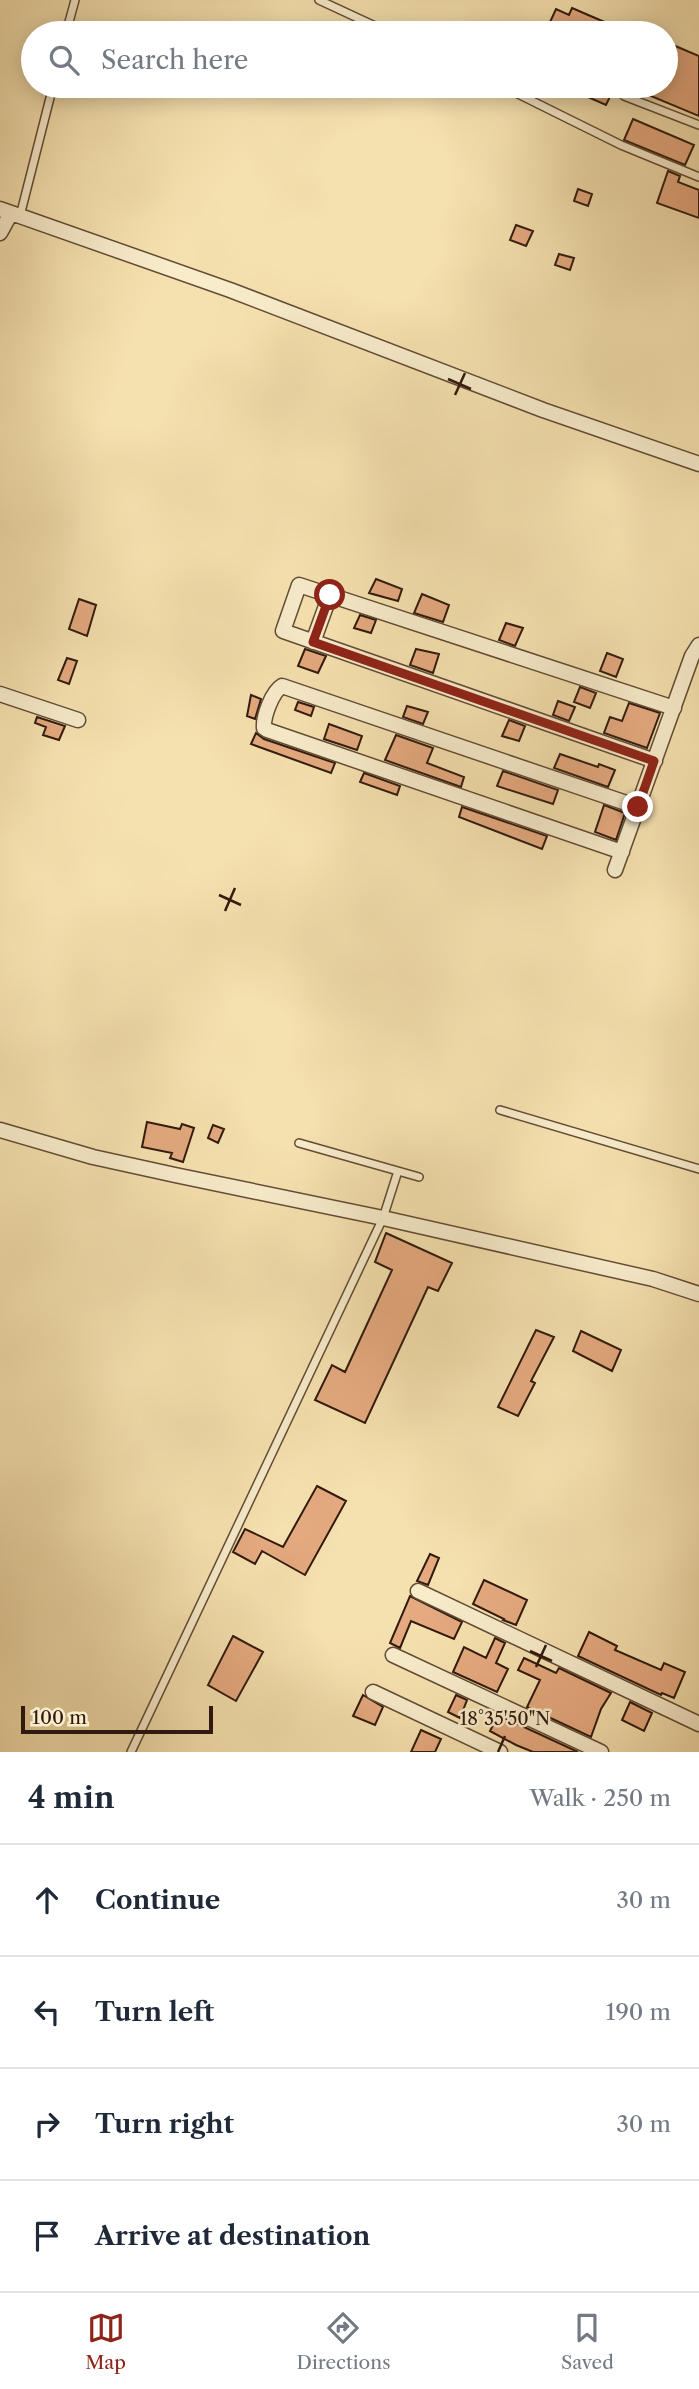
<!DOCTYPE html>
<meta charset="utf-8">
<style>
:root{--surface:#fff;--page:#f6f6f7;--text:#1f2937;--muted:#747a83;--line:#e0e1e3;--accent:#8f2418}
body{margin:0;font-family:"Libre Caslon Text",serif;background:var(--page);color:var(--text)}
.scale{position:absolute;left:21px;bottom:18px;width:192px;box-sizing:border-box;padding-left:7px;border:4px solid #311a0e;border-top:0;font-size:19px;line-height:24px;white-space:nowrap;color:#311a0e;-webkit-text-stroke:5px #f8eccb;paint-order:stroke}
.stop{position:absolute;width:21px;height:21px;margin:-16px;border:5px solid #8f2418;border-radius:50%;background:#fff}
.stop.end{background:#8f2418;border-color:#fff;box-shadow:0 2px 7px #0008}
.list{margin:0;padding:0;list-style:none}
h2{display:flex;justify-content:space-between;align-items:center;height:91px;margin:0;padding:0 28px;font-size:30px}
h2 small{font-size:23px;font-weight:400;color:var(--muted)}
.list li{display:grid;grid-template-columns:46px 1fr auto;gap:21px;align-items:center;box-sizing:border-box;height:112px;padding:0 28px;border-top:2px solid var(--line)}
.list b{display:block;font-size:26px;white-space:nowrap}
.list em{font-size:23px;font-style:normal;color:var(--muted)}
.icon{flex:none;width:38px;height:38px;fill:none;stroke:currentColor;stroke-width:2;stroke-linecap:round;stroke-linejoin:round}
.map{position:relative;flex:none;width:699px;height:1752px;overflow:hidden}
.search{position:absolute;background:var(--surface);box-shadow:0 4px 18px #0003;left:21px;right:21px;top:21px;height:77px;display:flex;align-items:center;gap:18px;box-sizing:border-box;padding:0 24px;border-radius:38px;color:var(--muted);font-size:26px}
.sheet{height:539px;background:var(--surface)}
nav{display:flex;justify-content:space-around;align-items:center;box-sizing:border-box;height:98px;border-top:2px solid var(--line);background:var(--surface);font-size:19px;color:var(--muted)}
nav a{display:grid;justify-items:center;gap:4px}
nav .on{color:var(--accent)}
.map>svg:first-child{display:block}
.building{fill:#e5aa7f;stroke:#311a0e;stroke-width:2}
.lines{fill:none;stroke-linecap:round;stroke-linejoin:round}
.lane-casing{stroke:#624c36;stroke-width:10}
.street-casing{stroke:#624c36;stroke-width:17}
.lane{stroke:#f8eccb;stroke-width:7}
.street{stroke:#f8eccb;stroke-width:14}
.route{stroke:#8f2418;stroke-width:9}
.ticks{fill:none;stroke:#311a0e;stroke-width:2.5}
.ticks-label{font-size:18px;text-anchor:middle;fill:#311a0e;stroke:#f8eccb;stroke-width:5;stroke-linejoin:round;paint-order:stroke}
</style>
<div class="map">
<svg width="699" height="1752" viewBox="0 0 699 1752">
<rect width="100%" height="100%" fill="#f5e1af"/>
<filter id="stains"><feTurbulence type="fractalNoise" baseFrequency=".00286" numOctaves="4"/><feColorMatrix values="0 0 0 0 .2 0 0 0 0 .09 0 0 0 0 .02 0 0 0 .5 -.17"/></filter>
<radialGradient id="worn" r=".72"><stop offset=".6" stop-color="#630" stop-opacity="0"/><stop offset="1" stop-color="#630" stop-opacity=".3"/></radialGradient>
<path class="building" d="M572,8L630,33H545L556,9L569,15Z
M666,42L699,56V116L627,86H666Z
M563,86H615L606,105Z
M633,119L694,145L685,165L624,140Z
M668,171L680,176L678,182L699,190V218L657,203Z
M578,189L592,194L588,206L574,201Z
M516,225L533,231L526,246L510,240Z
M559,254L574,258L570,270L555,265Z
M376,579L402,589L398,601L369,593Z
M422,594L449,605L443,622L414,613Z
M79,599L96,605L87,636L69,629Z
M360,615L376,620L371,633L354,628Z
M506,623L523,628L515,646L499,640Z
M305,649L326,656L318,673L298,666Z
M416,649L439,654L433,673L410,665Z
M607,653L623,659L616,677L600,671Z
M67,658L77,661L69,684L58,680Z
M580,687L596,693L590,708L574,702Z
M251,695L261,699L255,719L247,716Z
M558,701L575,707L569,721L553,715Z
M298,702L314,707L311,716L295,710Z
M629,703L660,713L647,748L604,733L610,717L622,721Z
M407,706L428,712L423,724L403,717Z
M37,717L65,726L59,740L43,735L46,727L35,723Z
M509,720L525,726L519,741L502,736Z
M329,724L362,736L357,750L324,739Z
M256,733L264,739L335,763L331,773L251,744Z
M396,735L433,748L427,763L464,777L461,787L385,760Z
M560,754L598,767L599,764L615,770L608,787L554,768Z
M503,771L558,790L553,804L497,786Z
M364,773L400,786L397,795L360,782Z
M604,805L625,813L616,840L595,832Z
M462,807L547,836L542,849L459,817Z
M147,1122L180,1129L182,1124L194,1128L183,1162L170,1158L172,1153L142,1147Z
M213,1125L224,1129L218,1143L208,1138Z
M386,1233L452,1263L438,1291L428,1287L365,1423L315,1400L332,1365L345,1372L392,1270L375,1262Z
M536,1330L554,1337L531,1381L535,1383L518,1416L498,1407Z
M581,1331L621,1350L612,1371L573,1351Z
M317,1486L346,1501L305,1575L262,1551L255,1564L233,1552L245,1529L283,1547Z
M430,1554L439,1558L428,1585L417,1581Z
M484,1580L527,1600L516,1625L503,1620L504,1619L473,1604Z
M410,1596L462,1622L454,1639L411,1621L400,1648L390,1643Z
M589,1632L617,1646L615,1650L661,1670L664,1663L685,1672L674,1698L662,1693L661,1695L578,1656Z
M233,1636L263,1652L236,1701L208,1685Z
M495,1638L505,1643L496,1663L508,1669L497,1692L453,1672L464,1647L486,1658Z
M524,1658L556,1673L559,1668L611,1693L601,1709L591,1737L527,1707L540,1680L518,1670Z
M363,1695L383,1707L375,1725L353,1716Z
M456,1695L467,1700L460,1718L448,1712Z
M630,1702L652,1713L644,1731L622,1720Z
M498,1715L578,1752H533L516,1745L490,1731Z
M421,1730L441,1739L435,1752H411Z"/>
<g class="lines">
<defs>
<path id="lane" d="M319,0L390,33
M66,33L75,0
M502,86L621,145L699,177
M624,96L699,125
M20,216L53,86
M500,1110L699,1169
M299,1143L419,1177
M131,1752L383,1218L398,1171"/>
<path id="street" d="M0,209L230,290L543,410L699,464
M0,233L11,213
M313,642L330,595
M0,694L78,720
M655,761L283,631L299,585L674,708
M622,852L267,730L264,728C263,717 272,692 282,686L638,807
M615,870L692,656L699,645
M0,1130L93,1157L175,1175L383,1218L653,1279L699,1294
M418,1591L699,1724
M393,1655L601,1752
M373,1692L500,1752"/>
</defs>
<use href="#lane" class="lane-casing"/>
<use href="#street" class="street-casing"/>
<use href="#lane" class="lane"/>
<use href="#street" class="street"/>
</g>
<g class="lines">
<path class="route" d="M330,595L313,642L654,761L638,807"/>
</g>
<path class="ticks" d="M448,379L471,389M455,395L465,373M219,895L241,905M225,911L235,888M530,1651L552,1661M536,1667L546,1645M498,1752L505,1736"/>
<g class="ticks-label">
<text x="505" y="1725">18°35'50"N</text>
</g>
<rect width="100%" height="100%" filter="url(#stains)"/>
<rect width="100%" height="100%" fill="url(#worn)"/>
</svg>
<div class="scale">100 m</div>
<div class="stop" style="left:330px;top:595px"></div>
<div class="stop end" style="left:638px;top:807px"></div>
<div class="search"><svg class="icon" aria-label="search" viewBox="0 0 24 24"><circle cx="10" cy="10" r="6"/><path d="M15 15l6 6"/></svg>Search here</div>
</div>
<section class="sheet">
<h2>4 min<small>Walk · 250 m</small></h2>
<ul class="list">
<li><svg class="icon" aria-label="ahead" viewBox="0 0 24 24"><path d="M12 20V5M6 11l6-6 6 6"/></svg><div><b>Continue</b></div><em>30 m</em></li>
<li><svg class="icon" aria-label="left" viewBox="0 0 24 24"><path d="M17 20v-9H6M10 6l-5 5 5 5"/></svg><div><b>Turn left</b></div><em>190 m</em></li>
<li><svg class="icon" aria-label="right" viewBox="0 0 24 24"><path d="M7 20v-9h11M14 6l5 5-5 5"/></svg><div><b>Turn right</b></div><em>30 m</em></li>
<li><svg class="icon" aria-label="arrive" viewBox="0 0 24 24"><path d="M6 21V4h12l-3 4 3 4H6"/></svg><div><b>Arrive at destination</b></div></li>
</ul>
</section>
<nav>
<a class="on"><svg class="icon" aria-label="map" viewBox="0 0 24 24"><path d="M3 6l6-2 6 2 6-2v14l-6 2-6-2-6 2zM9 4v14M15 6v14"/></svg>Map</a>
<a><svg class="icon" aria-label="directions" viewBox="0 0 24 24"><path d="M12 3l9 9-9 9-9-9zM9 14v-3h6M13 9l2 2-2 2"/></svg>Directions</a>
<a><svg class="icon" aria-label="saved" viewBox="0 0 24 24"><path d="M7 4h10v16l-5-4-5 4z"/></svg>Saved</a>
</nav>
